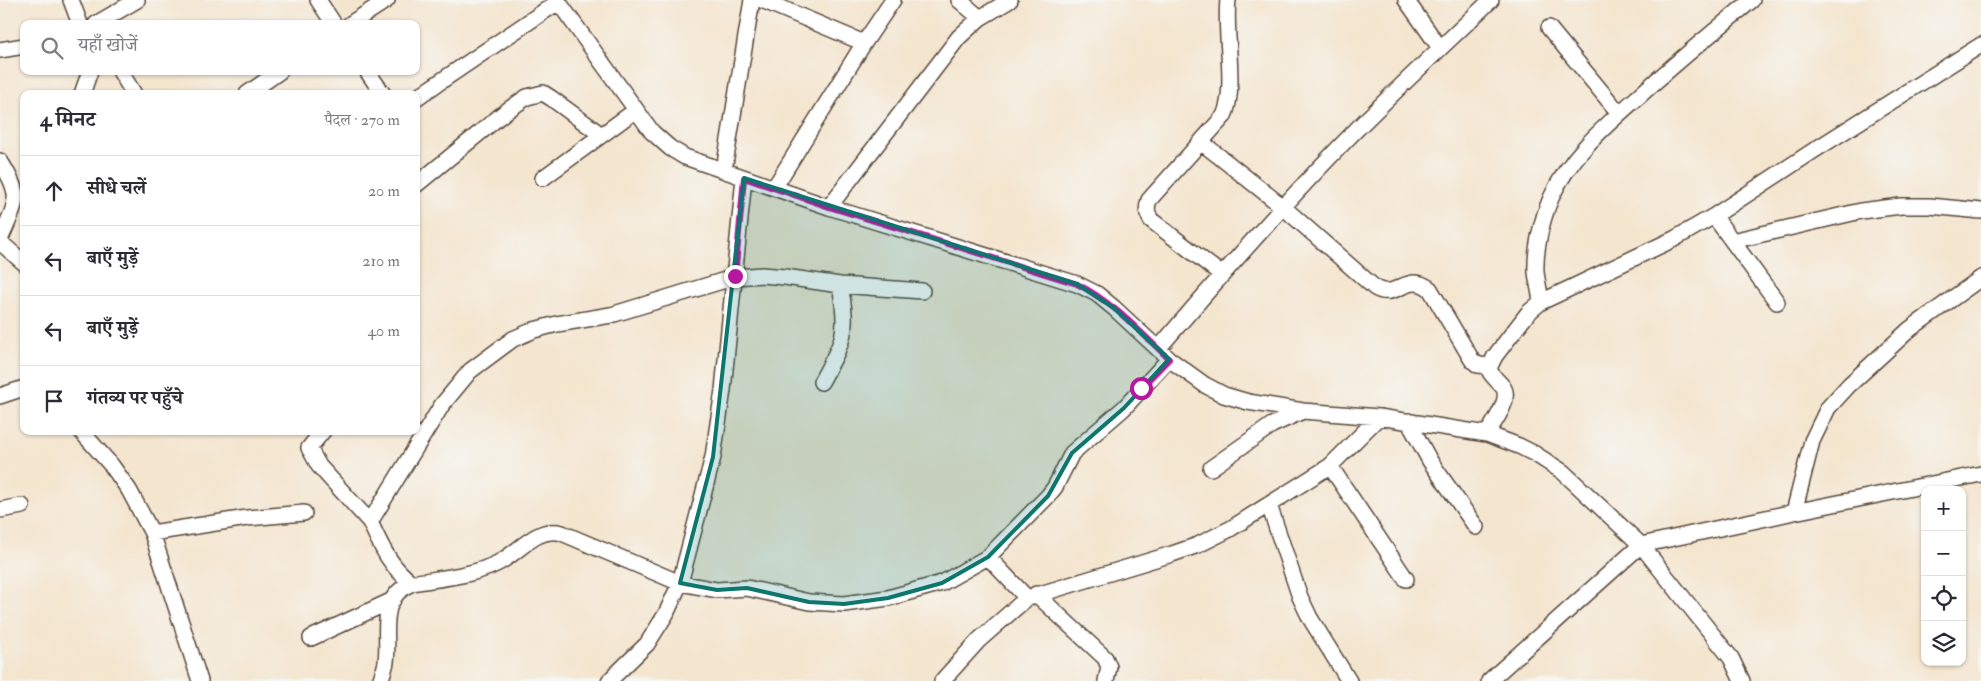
<!DOCTYPE html>
<html lang="hi">
<meta charset="utf-8">
<style>
:root{--surface:#fff;--page:#f7f7f7;--text:#2b2b33;--muted:#7c7c81;--line:#e1e1e2}
body{margin:0;font-family:"IM FELL Double Pica","Noto Serif Devanagari",serif;background:var(--page);color:var(--text)}
.controls{position:absolute;right:15px;bottom:15px;display:grid;overflow:hidden;border-radius:10px;box-shadow:0 1px 4px #0004}
.controls button{width:45px;height:45px;display:grid;place-items:center;padding:0;border:0;border-bottom:1px solid var(--line);background:var(--surface);color:var(--text);font:25px sans-serif}
.stop{position:absolute;width:15px;height:15px;margin:-11px;border:4px solid #b5179e;border-radius:50%;background:#fff}
.stop.end{background:#b5179e;border-color:#fff;box-shadow:0 1px 5px #0008}
.list{margin:0;padding:0;list-style:none}
h2{display:flex;justify-content:space-between;align-items:center;height:65px;margin:0;padding:0 20px;font-size:21px}
h2 small{font-size:16px;font-weight:400;color:var(--muted)}
.list li{display:grid;grid-template-columns:32px 1fr auto;gap:15px;align-items:center;box-sizing:border-box;height:70px;padding:0 20px;border-top:1px solid var(--line)}
.list b{display:block;font-size:19px;white-space:nowrap}
.list em{font-size:16px;font-style:normal;color:var(--muted)}
.icon{flex:none;width:28px;height:28px;fill:none;stroke:currentColor;stroke-width:2;stroke-linecap:round;stroke-linejoin:round}
.map{position:relative;flex:none;width:1981px;height:681px;overflow:hidden}
.search{position:absolute;background:var(--surface);box-shadow:0 1px 4px #0004;left:20px;top:20px;width:400px;height:55px;display:flex;align-items:center;gap:12px;box-sizing:border-box;padding:0 18px;border-radius:10px;color:var(--muted);font-size:19px}
.panel{position:absolute;background:var(--surface);box-shadow:0 1px 4px #0004;left:20px;top:90px;width:400px;height:345px;border-radius:10px}
.map>svg:first-child{display:block}
.lines{fill:none;stroke-linecap:round;stroke-linejoin:round}
.minor-casing{stroke:#574639;stroke-width:18}
.minor{stroke:#fff;stroke-width:15}
.route{stroke:#b5179e;stroke-width:6}
.marked{fill:#0f766e;fill-opacity:0.2;stroke:#0f766e;stroke-width:4;stroke-linejoin:round}
</style>
<div class="map">
<svg width="1981" height="681" viewBox="0 0 1981 681">
<rect width="100%" height="100%" fill="#f6f6f2"/>
<filter id="ink" filterUnits="userSpaceOnUse"><feTurbulence type="fractalNoise" baseFrequency=".02" numOctaves="2"/><feDisplacementMap in="SourceGraphic" scale="10" xChannelSelector="R" yChannelSelector="G"/><feConvolveMatrix kernelMatrix="1 2 1 2 8 2 1 2 1" color-interpolation-filters="sRGB"/></filter>
<filter id="wash" filterUnits="userSpaceOnUse"><feTurbulence type="fractalNoise" baseFrequency=".0096" numOctaves="4" result="noise"/><feDisplacementMap in="SourceGraphic" scale="20" xChannelSelector="R" yChannelSelector="G"/><feGaussianBlur stdDeviation="1.12" result="paint"/><feColorMatrix in="noise" values="0 0 0 0 0 0 0 0 0 0 0 0 0 0 0 0 0 1.4 0 .05"/><feComposite in="paint" operator="in"/></filter>
<g filter="url(#wash)">
<rect width="100%" height="100%" fill="#f4e5cf"/>
</g>
<g filter="url(#ink)">
<g class="lines">
<defs>
<path id="minor" d="M71,0L80,24
M318,0L334,24
M557,0L652,132L670,148L685,157L829,207L1077,284L1097,294L1114,308L1169,359L1205,385L1224,395L1248,402L1303,411L1379,417L1487,434L1519,446L1535,454L1563,472L1641,545L1731,658L1742,681
M762,0L864,43
M959,0L980,18
M1406,0L1440,48
M96,24L137,0
M350,24L387,0
M1549,28L1619,113
M0,50L24,46
M120,71L134,94
M367,71L383,94
M82,94L90,71
M247,94L280,71
M416,98L558,2
M1201,142L1283,207L1375,288C1397,301 1406,271 1430,289L1472,360L1478,365L1490,366
M0,161C24,198 16,202 0,240
M724,170L752,0
M543,178L636,110
M416,185L505,112L527,97L543,93L551,98L600,134
M774,188L864,43L893,0
M829,207L959,37L980,18L1010,0
M1714,216L1777,302
M1732,241L1861,211L1901,206H1930L1981,211
M0,242L24,263
M1221,274L1151,220C1147,213 1146,209 1149,200L1224,116C1237,88 1224,34 1228,0
M1541,302C1540,292 1537,282 1536,272C1535,248 1542,219 1551,198C1569,157 1604,127 1637,98C1674,64 1713,32 1752,0
M1158,349C1222,274 1287,200 1357,129C1401,85 1446,43 1491,0
M821,382C844,340 849,333 840,285
M0,396L24,388
M1408,421L1430,461L1476,527
M81,431L112,466L129,490L152,533L200,681
M323,431L309,448L319,466L370,522
M1487,434C1493,423 1512,400 1503,387C1499,382 1494,378 1490,372V366L1495,356L1528,313L1541,302L1674,239L1714,216L1813,151L1981,45
M1330,466L1406,579
M1211,468L1272,425L1303,411
M1269,505L1300,597L1310,618L1349,681
M0,510L22,506
M1794,512L1812,441L1828,408L1849,385L1910,329L1981,278
M152,533L247,518L304,513
M988,557L1027,598
M412,583C390,567 381,546 370,522L442,405L470,371L513,339L534,330L557,324L611,315L735,277L762,275L785,277L840,285L922,291
M1036,594L1105,658L1109,667L1106,681
M311,638L393,600
M380,681C382,675 385,669 386,662C390,634 376,599 412,583C440,578 473,576 498,563C520,552 536,526 562,533L680,583L717,590L747,588L809,602L844,604L888,598L942,583L988,557L1048,496L1055,487L1072,453L1124,408L1169,359
M609,681L647,644L666,614L680,583L713,457L723,390L744,178
M942,681L979,640L1027,598L1172,554L1198,545L1230,529L1330,466L1379,417
M1489,681L1641,545L1794,512L1981,474"/>
</defs>
<use href="#minor" class="minor-casing"/>
<use href="#minor" class="minor"/>
</g>
</g>
<g class="lines" filter="url(#ink)">
<path class="route" d="M735,276L744,178L829,207L1077,284C1113,302 1140,332 1169,359L1141,388"/>
</g>
<path class="marked" d="M744,178L1077,284L1114,308L1169,359L1124,408L1072,453L1048,496L988,557L942,583L888,598L844,604L809,602L747,588L717,590L680,583L713,457Z"/>
</svg>
<div class="controls">
<button>+</button>
<button>−</button>
<button><svg class="icon" aria-label="locate" viewBox="0 0 24 24"><circle cx="12" cy="12" r="6"/><path d="M12 2v4M12 18v4M2 12h4M18 12h4"/></svg></button>
<button><svg class="icon" aria-label="layers" viewBox="0 0 24 24"><path d="M12 4l9 5-9 5-9-5zM3 14l9 5 9-5"/></svg></button>
</div>
<div class="stop" style="left:1141px;top:388px"></div>
<div class="stop end" style="left:735px;top:276px"></div>
<div class="search"><svg class="icon" aria-label="search" viewBox="0 0 24 24"><circle cx="10" cy="10" r="6"/><path d="M15 15l6 6"/></svg>यहाँ खोजें</div>
<section class="panel">
<h2>4 मिनट<small>पैदल · 270 m</small></h2>
<ul class="list">
<li><svg class="icon" aria-label="ahead" viewBox="0 0 24 24"><path d="M12 20V5M6 11l6-6 6 6"/></svg><div><b>सीधे चलें</b></div><em>20 m</em></li>
<li><svg class="icon" aria-label="left" viewBox="0 0 24 24"><path d="M17 20v-9H6M10 6l-5 5 5 5"/></svg><div><b>बाएँ मुड़ें</b></div><em>210 m</em></li>
<li><svg class="icon" aria-label="left" viewBox="0 0 24 24"><path d="M17 20v-9H6M10 6l-5 5 5 5"/></svg><div><b>बाएँ मुड़ें</b></div><em>40 m</em></li>
<li><svg class="icon" aria-label="arrive" viewBox="0 0 24 24"><path d="M6 21V4h12l-3 4 3 4H6"/></svg><div><b>गंतव्य पर पहुँचे</b></div></li>
</ul>
</section>
</div>
